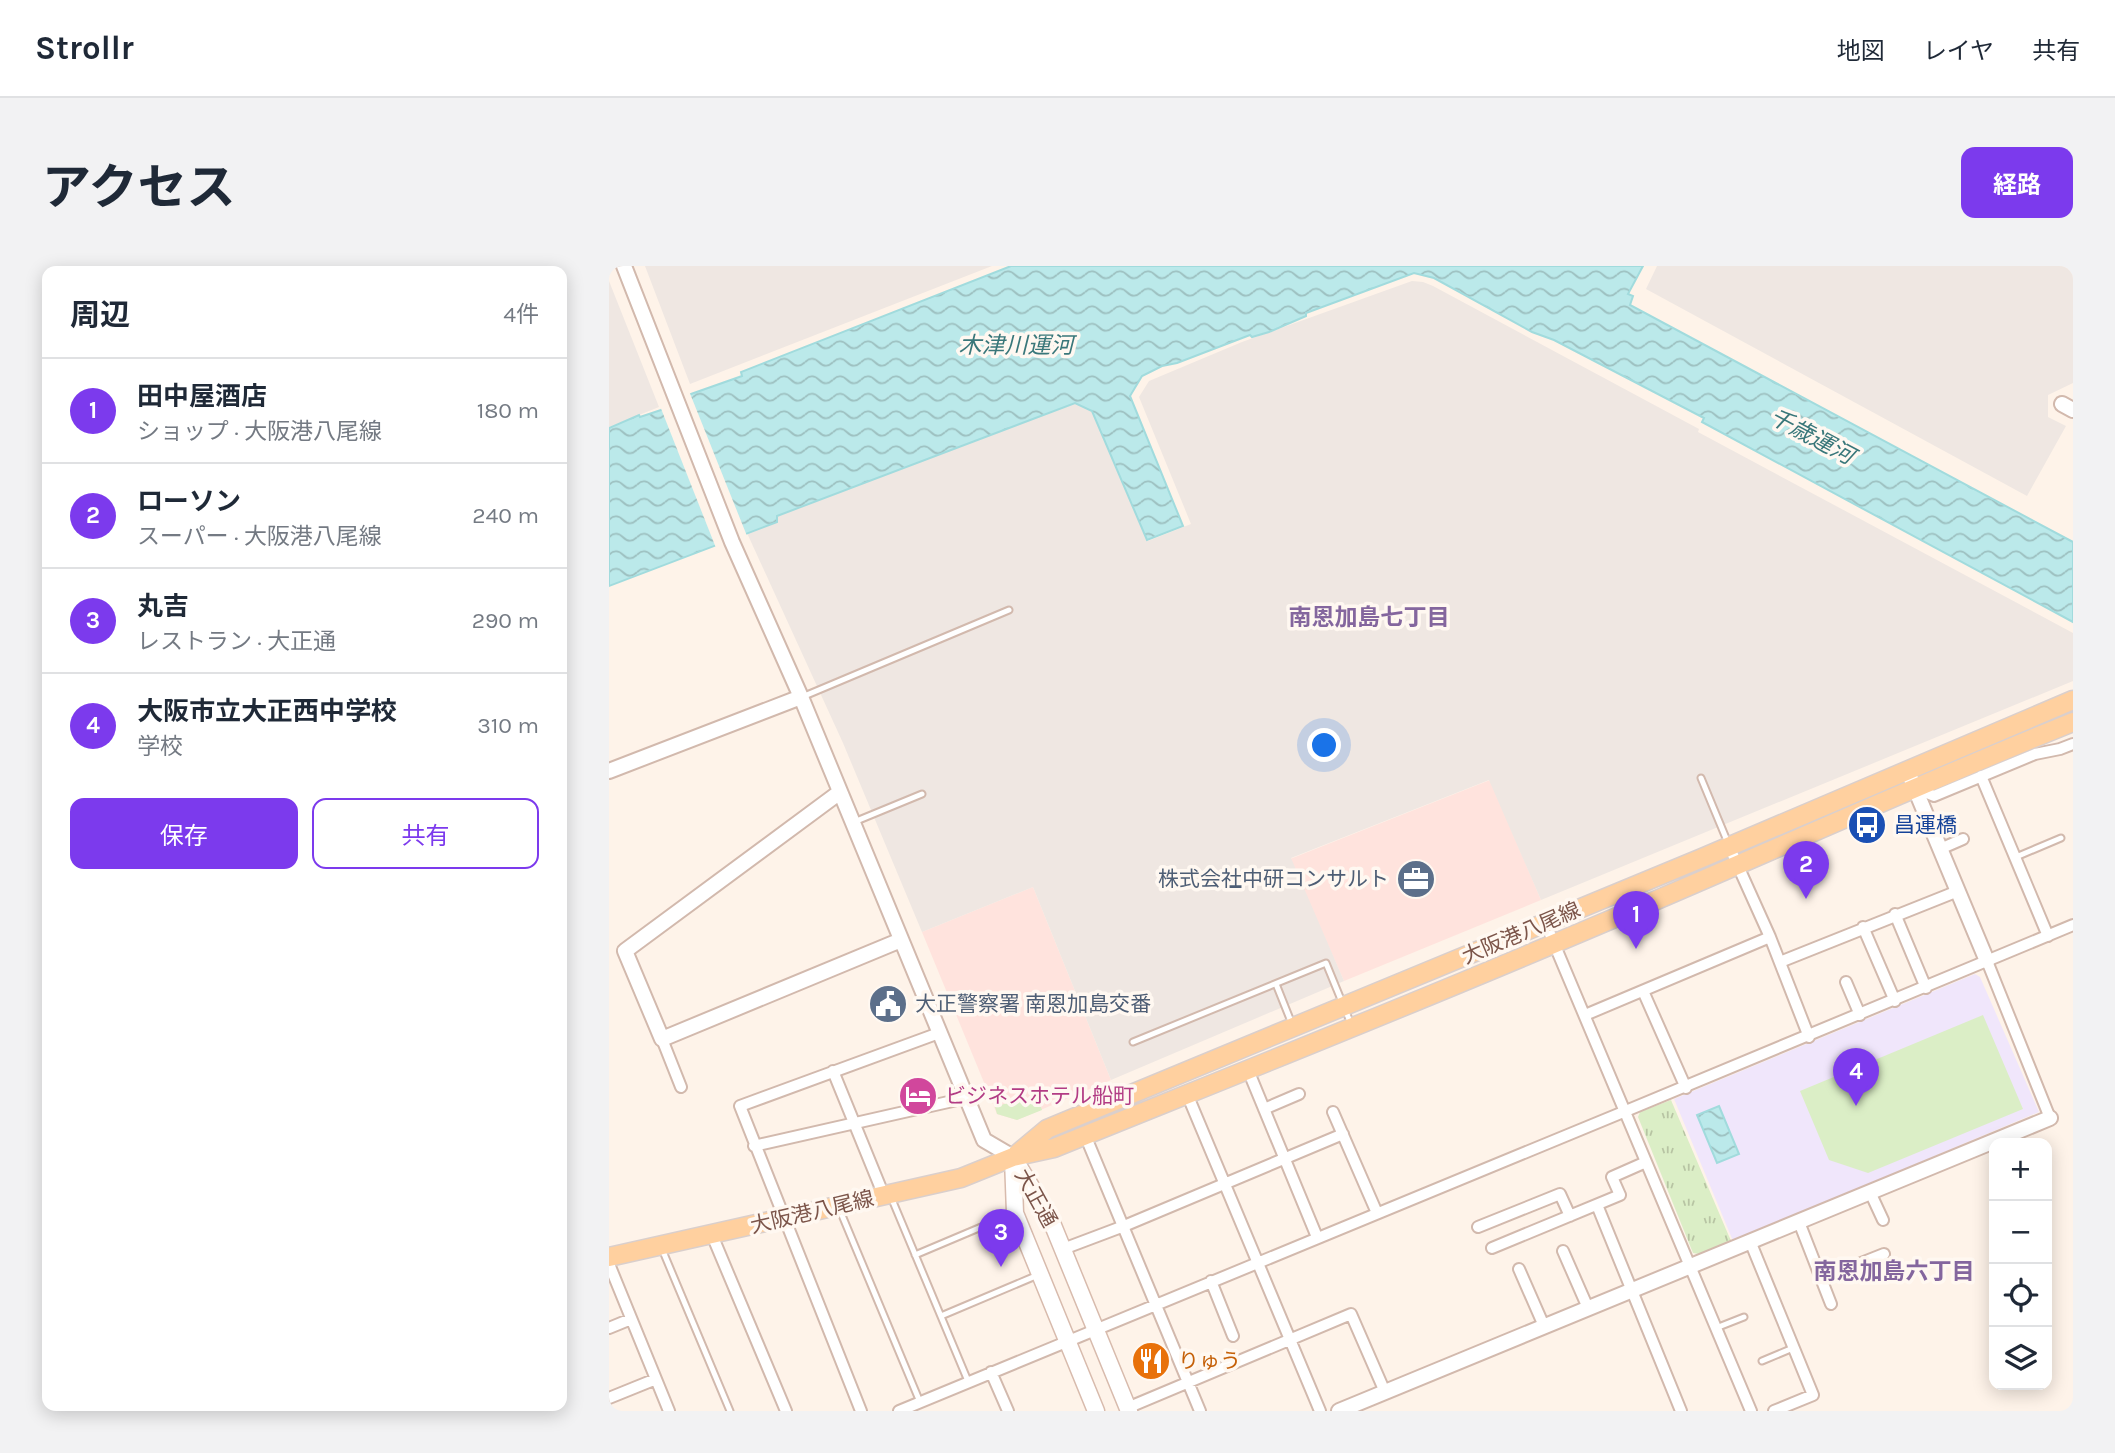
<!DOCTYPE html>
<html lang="ja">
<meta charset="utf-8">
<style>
:root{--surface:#fff;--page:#f2f2f3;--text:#1f2937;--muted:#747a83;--line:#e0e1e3;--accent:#7c3aed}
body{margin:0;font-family:Karla,"Noto Sans JP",sans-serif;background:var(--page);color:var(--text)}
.controls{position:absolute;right:21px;bottom:21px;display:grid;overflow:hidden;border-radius:14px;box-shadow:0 4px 18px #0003}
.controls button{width:63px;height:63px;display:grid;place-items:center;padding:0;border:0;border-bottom:2px solid var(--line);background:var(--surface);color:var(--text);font:35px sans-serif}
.you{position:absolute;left:716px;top:480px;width:24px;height:24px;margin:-18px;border:5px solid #fff;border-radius:50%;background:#1a73e8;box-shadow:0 0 0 10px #1a73e833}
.badge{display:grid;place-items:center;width:46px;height:46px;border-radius:50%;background:var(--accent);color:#fff;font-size:23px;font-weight:700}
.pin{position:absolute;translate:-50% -58px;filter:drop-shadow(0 2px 4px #0008)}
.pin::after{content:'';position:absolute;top:37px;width:24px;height:21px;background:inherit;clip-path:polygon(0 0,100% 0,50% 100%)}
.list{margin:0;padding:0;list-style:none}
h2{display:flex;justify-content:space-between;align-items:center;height:91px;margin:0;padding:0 28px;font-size:30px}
h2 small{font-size:23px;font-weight:400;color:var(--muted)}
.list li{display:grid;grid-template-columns:46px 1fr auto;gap:21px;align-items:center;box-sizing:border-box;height:105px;padding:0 28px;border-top:2px solid var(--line)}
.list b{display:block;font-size:26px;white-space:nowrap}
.list p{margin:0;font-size:23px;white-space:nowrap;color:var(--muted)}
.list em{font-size:23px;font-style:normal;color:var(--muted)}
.actions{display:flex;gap:14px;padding:21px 28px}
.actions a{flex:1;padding:16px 0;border:2px solid var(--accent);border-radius:14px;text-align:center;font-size:24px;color:var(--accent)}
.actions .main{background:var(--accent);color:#fff}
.icon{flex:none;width:38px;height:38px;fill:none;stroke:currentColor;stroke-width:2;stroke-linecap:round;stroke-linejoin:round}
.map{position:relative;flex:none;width:1464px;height:1145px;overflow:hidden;border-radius:14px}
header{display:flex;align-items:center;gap:42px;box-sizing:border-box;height:98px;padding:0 35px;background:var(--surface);border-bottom:2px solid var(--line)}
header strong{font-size:33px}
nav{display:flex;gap:38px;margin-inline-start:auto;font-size:24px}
.intro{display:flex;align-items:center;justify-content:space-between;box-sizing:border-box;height:168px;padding:0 42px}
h1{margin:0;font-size:49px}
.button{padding:18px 32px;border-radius:14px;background:var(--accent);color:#fff;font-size:24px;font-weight:700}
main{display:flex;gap:42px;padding:0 42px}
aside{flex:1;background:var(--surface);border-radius:14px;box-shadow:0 4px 18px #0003}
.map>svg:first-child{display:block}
.commercial{fill:#ffe3dd}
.industrial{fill:#efe7e2}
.education{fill:#f0e6fb}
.green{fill:#dbeec6}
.park{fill:url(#park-tufts)}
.water{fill:url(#water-waves);stroke:#a1dbdd;stroke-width:2}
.pier{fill:#fef3e9}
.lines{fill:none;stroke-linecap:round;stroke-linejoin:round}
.service-casing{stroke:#d2b9ad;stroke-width:9}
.minor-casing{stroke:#d2b9ad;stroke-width:14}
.tertiary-casing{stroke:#d2b9ad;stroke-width:18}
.secondary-casing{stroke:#d8bbad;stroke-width:19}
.primary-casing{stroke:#dacfcc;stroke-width:21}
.service{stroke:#fff;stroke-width:5}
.minor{stroke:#fff;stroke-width:10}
.tertiary{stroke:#fff;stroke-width:14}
.secondary{stroke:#fff;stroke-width:16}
.primary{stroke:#ffd09f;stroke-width:18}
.labels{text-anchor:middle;stroke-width:7;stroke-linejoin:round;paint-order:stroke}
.transit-label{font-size:21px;fill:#164399;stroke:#fff8f1;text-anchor:start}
.service-label{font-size:21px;fill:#4e5e75;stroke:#fff8f1;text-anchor:end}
.street-label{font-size:21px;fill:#7c554a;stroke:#fff8f1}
.hotel-label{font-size:21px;fill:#b23c85;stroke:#fff8f1;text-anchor:start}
.food-label{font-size:21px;fill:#c56008;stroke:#fff8f1;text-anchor:start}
.water-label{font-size:23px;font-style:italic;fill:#39777a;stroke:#fff8f1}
.neighbourhood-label{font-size:23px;font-weight:bold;fill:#84669e;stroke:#fff8f1}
</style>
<header>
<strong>Strollr</strong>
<nav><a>地図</a><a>レイヤ</a><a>共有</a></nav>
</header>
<div class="intro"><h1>アクセス</h1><a class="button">経路</a></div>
<main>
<aside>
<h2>周辺<small>4件</small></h2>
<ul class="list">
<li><span class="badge">1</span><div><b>田中屋酒店</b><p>ショップ · 大阪港八尾線</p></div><em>180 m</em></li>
<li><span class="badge">2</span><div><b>ローソン</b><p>スーパー · 大阪港八尾線</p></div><em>240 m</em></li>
<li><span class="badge">3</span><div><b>丸吉</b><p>レストラン · 大正通</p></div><em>290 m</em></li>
<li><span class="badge">4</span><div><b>大阪市立大正西中学校</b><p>学校</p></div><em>310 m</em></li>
</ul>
<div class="actions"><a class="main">保存</a><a>共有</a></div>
</aside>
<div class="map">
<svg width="1464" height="1145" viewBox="0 0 1464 1145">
<defs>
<pattern id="park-tufts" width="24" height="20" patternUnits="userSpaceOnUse" patternTransform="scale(1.75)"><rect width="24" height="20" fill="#dbeec6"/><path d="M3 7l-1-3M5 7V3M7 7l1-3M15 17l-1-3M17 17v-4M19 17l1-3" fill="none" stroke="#b7c4a3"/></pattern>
<pattern id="water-waves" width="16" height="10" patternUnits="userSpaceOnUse" patternTransform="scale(1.75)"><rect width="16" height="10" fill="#bbe9ea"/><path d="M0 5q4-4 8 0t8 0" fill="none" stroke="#9dc0c0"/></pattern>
</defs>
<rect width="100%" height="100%" fill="#fef3e9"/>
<path class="commercial" d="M881,514L932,634L735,715L681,593Z
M424,621L502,814L408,854L388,848L313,666Z"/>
<path class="industrial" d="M36,0H383L81,118Z
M1048,0H1464V117L1439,129V151L1457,160L1418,230L1037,23Z
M0,15L50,141L0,161Z
M803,15L814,16L824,20L1090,163L1089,166L1464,367V415L932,634L880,514L682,592L735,715L502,814L424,621L313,666L234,477L138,267L168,256V250L466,137L483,145L539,275L582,258L530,131L540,115L633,76Z"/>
<path class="education" d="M1366,708L1371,711L1430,846L1124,975L1065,833Z"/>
<path class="green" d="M1374,749L1414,843L1259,907L1220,894L1191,825Z
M407,834L430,836L433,844L408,854L388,848L386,841Z"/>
<path class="park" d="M1062,834L1122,975L1090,988L1084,987L1029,851L1031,846Z"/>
<path class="water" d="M402,0H1034L1019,28L1024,30L1021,39L1464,276V356L1093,156L1095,152L945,74L923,66L825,12L805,7L697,47V50L660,66L643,71L641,69L568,97L553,100L533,110L521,130L574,260L538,274L483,145L466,137L168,250V256L0,320V162L30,149L31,151L52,144L82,128L133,110L132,106Z
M1110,840L1130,888L1108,897L1088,849Z"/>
<path class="pier" d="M80,125L138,270L107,282L51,140Z"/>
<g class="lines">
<defs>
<path id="service" d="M193,431L400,344
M1092,512L1119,577
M245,556L313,528
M1407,591L1452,572
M667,718L683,758
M524,776L717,697L742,758
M282,931L359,1115
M230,942L311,1136
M53,983L121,1145
M306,989L403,948
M332,1050L429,1009
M1107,1062L1135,1051
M1153,1095L1184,1082"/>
<path id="minor" d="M1372,510L1439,670
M1306,522L1325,530L1426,488L1451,483L1464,478
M1120,580L1161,671L1200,771
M1331,583L1354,573
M1286,648L1317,722
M936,656L1142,1145
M1254,661L1286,735
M1378,695L1441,852
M1171,696L1349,625
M1237,716L1251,749
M1034,725L1077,822
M976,749L1161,671
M53,773L72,821
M639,804L708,971
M224,805L275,930
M578,828L711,1145
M655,843L690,828
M724,846L768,947
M476,869L591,1145
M145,880L357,832
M1261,926L1274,954
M988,939L1072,1145
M1190,956L1222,1038
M869,961L951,928L961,950
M103,969L177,1145
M1141,975L1204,1129L1165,1145
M883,982L1011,929L1003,911L1037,896
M454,983L515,960L734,868
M954,985L979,1042
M0,998L60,1145
M910,1003L935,1060
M1212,1013L1275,988
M602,1015L624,1070
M0,1062L22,1053
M382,1106L399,1145
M0,1132L47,1113
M518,1142L742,1048L776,1126
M252,1145L131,840L330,767
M290,1145C680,981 1074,824 1464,659"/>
<path id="tertiary" d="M15,0L123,276L192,431L375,874L404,891
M1453,138L1464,144
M0,505L192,431
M1302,513L1378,695
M231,526L16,685L53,773L292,674
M730,1145L1441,852"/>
<path id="secondary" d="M404,891L441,952L520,1145
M404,893L406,947L487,1145"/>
<path id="primary" d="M407,889L438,863L1093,592L1464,434
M0,991L352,912L404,891L445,882C613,814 782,747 949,676C1121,604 1291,526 1464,456"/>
</defs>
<use href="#service" class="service-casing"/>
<use href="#minor" class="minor-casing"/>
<use href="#tertiary" class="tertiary-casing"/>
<use href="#secondary" class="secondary-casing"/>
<use href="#primary" class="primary-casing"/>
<use href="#service" class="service"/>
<use href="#minor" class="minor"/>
<use href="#tertiary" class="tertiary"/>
<use href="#secondary" class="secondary"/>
<use href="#primary" class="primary"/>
</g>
<defs>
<symbol id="bus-disc" viewBox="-11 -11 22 22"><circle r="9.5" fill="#1a4fb4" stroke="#fff8f1"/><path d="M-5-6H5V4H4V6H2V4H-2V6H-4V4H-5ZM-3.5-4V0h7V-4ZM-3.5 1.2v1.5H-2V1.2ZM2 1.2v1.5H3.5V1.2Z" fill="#fff"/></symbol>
<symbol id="office-disc" viewBox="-11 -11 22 22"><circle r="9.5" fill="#5c6f8a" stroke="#fff8f1"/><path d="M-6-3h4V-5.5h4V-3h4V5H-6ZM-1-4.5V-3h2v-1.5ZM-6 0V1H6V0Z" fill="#fff"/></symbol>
<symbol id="civic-disc" viewBox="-11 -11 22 22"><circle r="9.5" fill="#5c6f8a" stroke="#fff8f1"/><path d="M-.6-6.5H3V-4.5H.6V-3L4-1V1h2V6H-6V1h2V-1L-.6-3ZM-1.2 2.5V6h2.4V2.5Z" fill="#fff"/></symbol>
<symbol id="hotel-disc" viewBox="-11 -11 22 22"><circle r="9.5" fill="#d1479c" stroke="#fff8f1"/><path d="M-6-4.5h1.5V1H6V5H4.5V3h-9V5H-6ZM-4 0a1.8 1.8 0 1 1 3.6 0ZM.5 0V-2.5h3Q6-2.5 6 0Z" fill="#fff"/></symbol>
<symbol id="restaurant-disc" viewBox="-11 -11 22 22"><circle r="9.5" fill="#e8710a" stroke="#fff8f1"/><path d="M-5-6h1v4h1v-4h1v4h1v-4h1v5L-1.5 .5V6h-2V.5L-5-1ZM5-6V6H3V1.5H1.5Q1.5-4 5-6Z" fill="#fff"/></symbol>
</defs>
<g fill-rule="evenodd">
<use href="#bus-disc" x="1236" y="537" width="44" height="44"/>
<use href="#office-disc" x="785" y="591" width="44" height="44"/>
<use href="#civic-disc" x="257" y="716" width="44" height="44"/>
<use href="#hotel-disc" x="287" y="808" width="44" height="44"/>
<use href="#restaurant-disc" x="520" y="1073" width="44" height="44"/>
</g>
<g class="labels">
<g class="transit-label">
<text x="1285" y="566">昌運橋</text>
</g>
<g class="service-label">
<text x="780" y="620">株式会社中研コンサルト</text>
<text x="306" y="745" text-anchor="start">大正警察署 南恩加島交番</text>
</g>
<g class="street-label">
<text transform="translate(912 667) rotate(-23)" y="7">大阪港八尾線</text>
<text transform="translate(427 932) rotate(61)" y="7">大正通</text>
<text transform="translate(203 946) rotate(-13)" y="7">大阪港八尾線</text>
</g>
<g class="hotel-label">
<text x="336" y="837">ビジネスホテル船町</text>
</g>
<g class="food-label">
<text x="569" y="1102">りゅう</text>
</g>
<g class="water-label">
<text x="407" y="87">木津川運河</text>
<text transform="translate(1203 170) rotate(28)" y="8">千歳運河</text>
</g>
<g class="neighbourhood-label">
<text x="760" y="359">南恩加島七丁目</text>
<text x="1285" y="1013">南恩加島六丁目</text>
</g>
</g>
</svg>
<div class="controls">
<button>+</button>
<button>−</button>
<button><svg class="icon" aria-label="locate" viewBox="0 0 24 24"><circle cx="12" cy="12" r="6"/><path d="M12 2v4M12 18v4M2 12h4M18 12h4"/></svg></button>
<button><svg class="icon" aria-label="layers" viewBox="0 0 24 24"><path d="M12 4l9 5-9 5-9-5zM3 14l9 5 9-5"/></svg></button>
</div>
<div class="you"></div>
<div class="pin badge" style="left:1027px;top:683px">1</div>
<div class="pin badge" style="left:1197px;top:633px">2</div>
<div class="pin badge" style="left:392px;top:1001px">3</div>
<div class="pin badge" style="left:1247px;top:840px">4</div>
</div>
</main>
